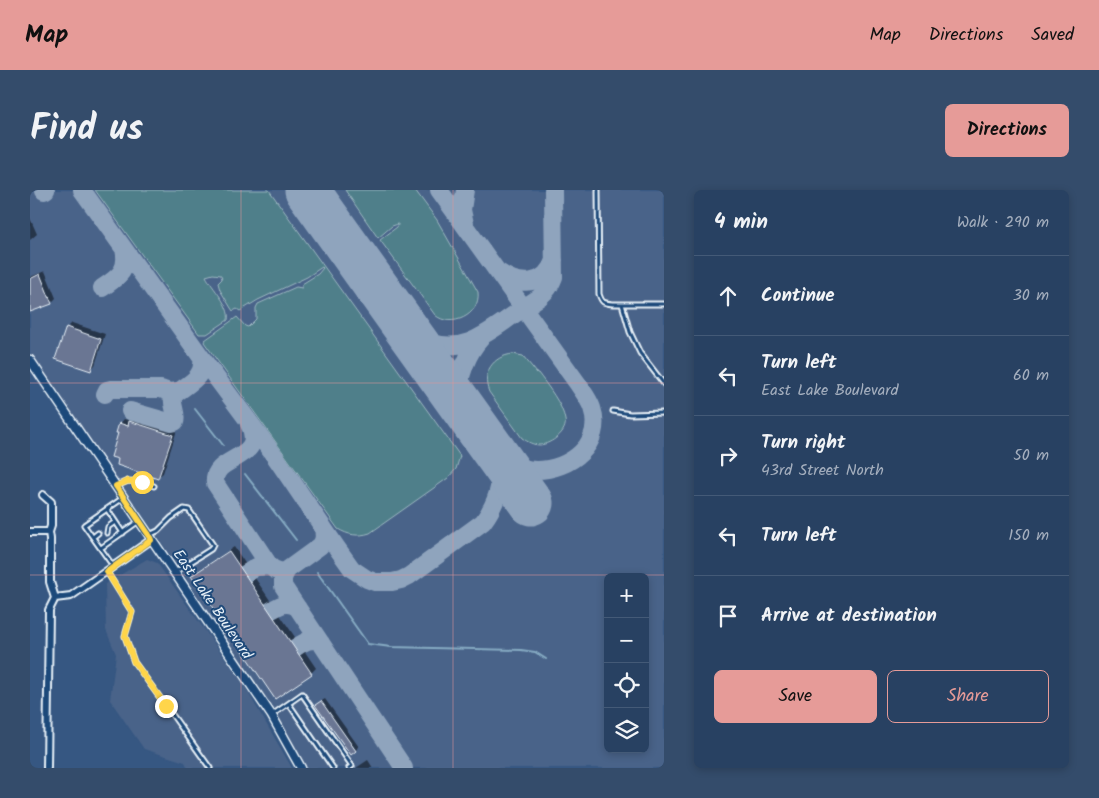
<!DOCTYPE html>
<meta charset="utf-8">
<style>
:root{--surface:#284162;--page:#344c6b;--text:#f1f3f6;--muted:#a5afbe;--line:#445a77;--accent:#e69b98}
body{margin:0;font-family:Kalam,sans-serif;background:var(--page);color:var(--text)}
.controls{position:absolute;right:15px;bottom:15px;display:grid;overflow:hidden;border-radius:8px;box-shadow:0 2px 8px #0003}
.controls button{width:45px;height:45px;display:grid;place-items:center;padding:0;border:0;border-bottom:1px solid var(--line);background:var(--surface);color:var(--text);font:25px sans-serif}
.stop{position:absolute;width:15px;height:15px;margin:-11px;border:4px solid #ffd54a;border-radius:50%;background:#fff}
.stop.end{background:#ffd54a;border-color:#fff;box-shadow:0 1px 5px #0008}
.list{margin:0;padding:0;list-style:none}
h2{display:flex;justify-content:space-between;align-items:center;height:65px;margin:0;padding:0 20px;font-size:21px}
h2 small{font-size:16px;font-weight:400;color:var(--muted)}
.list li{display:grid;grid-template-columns:32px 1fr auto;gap:15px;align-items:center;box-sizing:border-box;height:80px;padding:0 20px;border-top:1px solid var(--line)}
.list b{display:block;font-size:19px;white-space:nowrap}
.list p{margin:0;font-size:16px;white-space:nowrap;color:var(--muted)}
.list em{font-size:16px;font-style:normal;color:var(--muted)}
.actions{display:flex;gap:10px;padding:15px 20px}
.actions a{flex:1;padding:11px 0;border:1px solid var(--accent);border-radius:8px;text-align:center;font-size:18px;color:var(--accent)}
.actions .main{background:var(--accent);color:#111}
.icon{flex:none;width:28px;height:28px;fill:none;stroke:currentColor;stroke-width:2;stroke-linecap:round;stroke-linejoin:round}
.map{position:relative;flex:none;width:634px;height:578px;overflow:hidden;border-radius:8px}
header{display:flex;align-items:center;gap:30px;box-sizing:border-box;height:70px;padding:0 25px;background:var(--accent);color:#111}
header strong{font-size:24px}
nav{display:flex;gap:28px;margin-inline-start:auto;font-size:18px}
.intro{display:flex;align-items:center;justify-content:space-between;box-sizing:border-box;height:120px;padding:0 30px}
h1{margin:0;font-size:35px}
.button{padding:12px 22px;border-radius:8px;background:var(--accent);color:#111;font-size:18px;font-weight:700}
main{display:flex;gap:30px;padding:0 30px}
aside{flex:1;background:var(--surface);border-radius:8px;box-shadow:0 2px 8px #0003}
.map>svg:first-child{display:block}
.built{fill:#496389;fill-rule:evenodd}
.green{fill:#4f7f8a;stroke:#9cb8c1}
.shadow{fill:#0007}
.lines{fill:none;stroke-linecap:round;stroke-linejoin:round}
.stream{stroke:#86abc3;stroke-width:2}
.taxiway{stroke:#8fa4bd;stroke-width:18}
.runway{stroke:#8fa4bd;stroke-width:45}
.building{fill:#6b7693;stroke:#e8f1f8}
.service-casing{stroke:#e8f1f8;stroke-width:7}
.minor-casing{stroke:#e8f1f8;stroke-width:10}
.tertiary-casing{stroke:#e8f1f8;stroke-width:11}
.service{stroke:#1f4a7a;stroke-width:3}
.minor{stroke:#1f4a7a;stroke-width:6}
.tertiary{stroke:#1f4a7a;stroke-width:8}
.route{stroke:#ffd54a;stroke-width:6}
.grid{fill:none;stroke:#e0979a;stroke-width:1;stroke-opacity:0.55}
.labels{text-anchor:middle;stroke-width:4;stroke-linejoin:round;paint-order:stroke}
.street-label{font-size:15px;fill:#e8f1f8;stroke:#1f4a7a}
</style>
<header>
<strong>Map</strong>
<nav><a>Map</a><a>Directions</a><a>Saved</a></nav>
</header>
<div class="intro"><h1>Find us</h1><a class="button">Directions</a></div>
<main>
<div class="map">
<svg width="634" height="578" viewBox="0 0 634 578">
<rect width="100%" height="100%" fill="#365782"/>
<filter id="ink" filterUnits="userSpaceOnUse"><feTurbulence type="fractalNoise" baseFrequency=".02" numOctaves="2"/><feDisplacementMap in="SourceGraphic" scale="10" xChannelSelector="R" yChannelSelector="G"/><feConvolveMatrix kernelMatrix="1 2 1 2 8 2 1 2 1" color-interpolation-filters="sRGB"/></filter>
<g filter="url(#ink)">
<path class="built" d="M0,0H634V578H271L240,520L155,386L0,164ZM578,387H615V559H578Z
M117,369L127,373L212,492L262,578H158L155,572L114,559L80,510L86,464L76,440L75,394Z"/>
<path class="green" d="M65,0H239L430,266L426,279L418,288L340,343C328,347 318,345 308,339L174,152L175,150L207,127L215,136L218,137L226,129V118L228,114L266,97L272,98V94L288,84L293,78L292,77L277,87L228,110L210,121L207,119L203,121L201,118L190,100L188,93L192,89L191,85L183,84L176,86C182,98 201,116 198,130L177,144H169Z
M315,0H385L407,30L448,102C451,125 421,139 405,125L350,50L367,37L368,35V34L362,36L348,48Z
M483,164L493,166L507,183H508C517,195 533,215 535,230C538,242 521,254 510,255C503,255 498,252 492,248L459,202C451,183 463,166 483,164Z"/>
<path class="shadow" d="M0,28L7,44L0,50Z
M15,81L26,108L21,113L0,121V87Z
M42,133L75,144L65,175L60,180L37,138Z
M105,227L147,240L133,283L128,287L90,242V234L94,229L101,231Z
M204,357L286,478L281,483L245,508L163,386L167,382Z
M295,509L329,557L326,560L290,512Z
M338,570L343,578H326Z"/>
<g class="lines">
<path class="stream" d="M165,219L193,255
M215,284L266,350
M287,382L338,454L361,457L491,460L505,462L516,469"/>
<path class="taxiway" d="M52,0L179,178L246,268L307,358L322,379L337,389L345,392H362L371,390L379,386L453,332C467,313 472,295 471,271
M409,0L548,194C553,202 559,209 562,218C574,254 540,280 506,280C493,280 481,274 469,269
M14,1L16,0
M435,34L432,20L435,0
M469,82C489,96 515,97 524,70
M72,98C88,87 99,81 94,59
M369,129C378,138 388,147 400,152C430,163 452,147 475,131C486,123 498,115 510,107C517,101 521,96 524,87L523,0
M75,204L77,200L81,199H131L139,202L149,201
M427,211C429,187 436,164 452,147
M100,221L142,233L145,232C148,223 141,216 143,206C156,194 175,189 172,168
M219,234C238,271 181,265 185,293L239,375C244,381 250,383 257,380
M293,337C294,345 295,350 290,356L257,380L253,388V396L374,578
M215,384L226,377L240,376
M240,421C250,415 257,410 268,418
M265,458C274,452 281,447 291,453"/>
<path class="runway" d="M277,0L501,313"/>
</g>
<path class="building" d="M10,84L22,114L0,122V89Z
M36,137L71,149L61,181L25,169Z
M99,231L143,245L128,289L87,275L88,269L81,267L88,243H86L89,233L98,236Z
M199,361L282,484L245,509L161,386Z
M291,511L326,561L321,565L285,515Z"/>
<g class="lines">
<defs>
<path id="service" d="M568,0L569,104C572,113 573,113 583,114H634
M592,114L600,142L610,163L634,194
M583,221L600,224L634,223
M86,296L98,291L112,292L124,296
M77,319L93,343
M77,343L78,337L85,332
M119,345L128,341L141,328L154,319L159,320L183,355L181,359L145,382
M63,347L68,343
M71,358L109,331
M83,376L54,335L93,308
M77,382L102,422L95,446L104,472L136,516L180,578
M259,514L303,578
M242,525L272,504L322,576L319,578"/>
<path id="minor" d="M13,305L21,312V336L19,342L20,349V392L25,408L19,420L17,578
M0,342H19
M25,408L41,406L121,350"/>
<path id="tertiary" d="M0,170L242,526L271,578"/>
</defs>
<use href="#service" class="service-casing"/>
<use href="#minor" class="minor-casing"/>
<use href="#tertiary" class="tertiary-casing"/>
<use href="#service" class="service"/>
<use href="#minor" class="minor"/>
<use href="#tertiary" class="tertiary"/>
</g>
</g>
<g class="lines" filter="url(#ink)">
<path class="route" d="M112,292L98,291L86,296L119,345L121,350L77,382L102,422L95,446L104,472L136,516"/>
</g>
<path class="grid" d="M211,0V578M423,0V578M0,193H634M0,385H634"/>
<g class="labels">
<g class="street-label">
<text transform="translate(183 414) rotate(56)" y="5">East Lake Boulevard</text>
</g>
</g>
</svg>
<div class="controls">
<button>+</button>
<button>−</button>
<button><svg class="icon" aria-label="locate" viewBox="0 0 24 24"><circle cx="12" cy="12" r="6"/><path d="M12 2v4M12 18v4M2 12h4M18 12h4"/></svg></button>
<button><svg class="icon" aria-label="layers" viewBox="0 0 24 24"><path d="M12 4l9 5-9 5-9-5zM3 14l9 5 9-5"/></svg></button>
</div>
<div class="stop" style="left:112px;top:292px"></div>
<div class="stop end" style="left:136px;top:516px"></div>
</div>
<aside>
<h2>4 min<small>Walk · 290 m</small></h2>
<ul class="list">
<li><svg class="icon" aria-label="ahead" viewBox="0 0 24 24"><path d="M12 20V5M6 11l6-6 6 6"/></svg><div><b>Continue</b></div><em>30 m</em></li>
<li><svg class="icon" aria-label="left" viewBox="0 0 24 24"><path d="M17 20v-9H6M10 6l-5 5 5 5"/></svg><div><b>Turn left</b><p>East Lake Boulevard</p></div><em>60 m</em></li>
<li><svg class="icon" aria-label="right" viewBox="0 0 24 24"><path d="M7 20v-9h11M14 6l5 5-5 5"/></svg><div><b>Turn right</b><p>43rd Street North</p></div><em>50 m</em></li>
<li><svg class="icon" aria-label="left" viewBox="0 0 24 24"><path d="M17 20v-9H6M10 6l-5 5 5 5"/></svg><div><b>Turn left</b></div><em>150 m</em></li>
<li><svg class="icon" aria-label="arrive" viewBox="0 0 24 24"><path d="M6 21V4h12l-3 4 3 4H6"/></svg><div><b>Arrive at destination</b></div></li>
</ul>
<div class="actions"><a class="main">Save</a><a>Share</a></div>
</aside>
</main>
